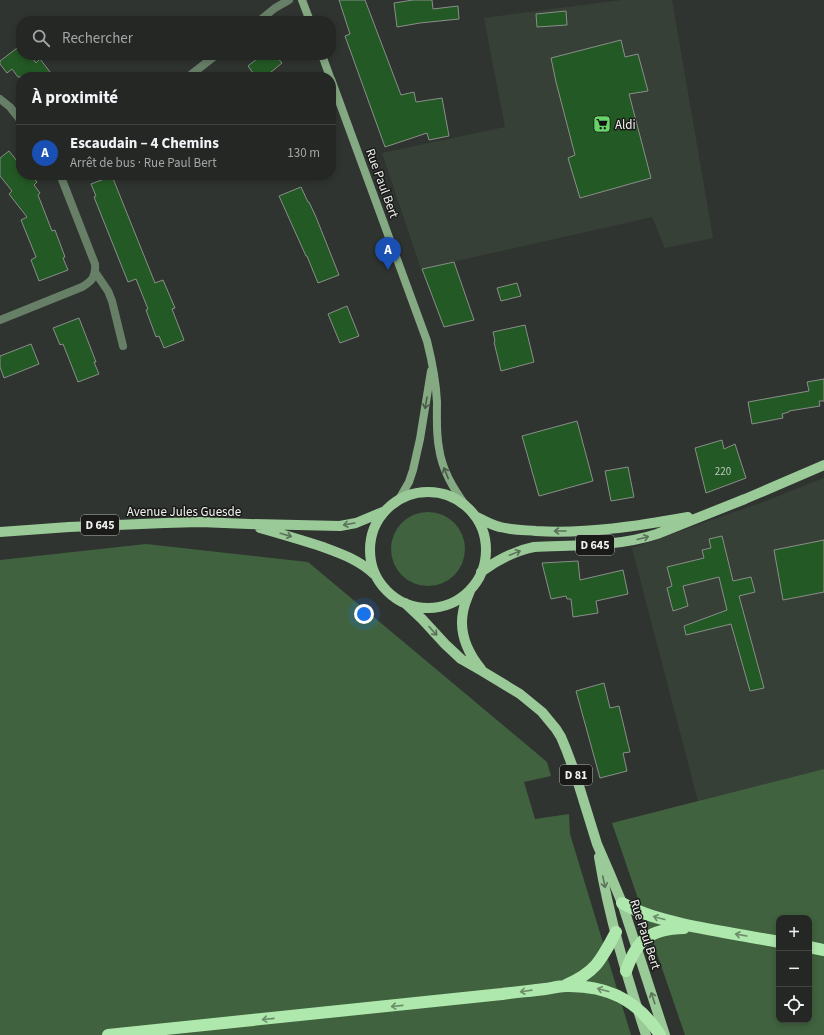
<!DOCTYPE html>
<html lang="fr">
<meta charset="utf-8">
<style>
:root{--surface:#242724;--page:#2c2f2c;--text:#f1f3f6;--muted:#a3a5a6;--line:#414441;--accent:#ea580c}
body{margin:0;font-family:"Source Sans 3",sans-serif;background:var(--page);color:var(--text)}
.controls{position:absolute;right:12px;bottom:12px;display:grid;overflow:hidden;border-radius:8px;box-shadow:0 2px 6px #0003}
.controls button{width:36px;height:36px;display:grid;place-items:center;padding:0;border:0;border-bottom:1px solid var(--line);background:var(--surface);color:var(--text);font:20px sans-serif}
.you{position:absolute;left:364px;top:614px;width:14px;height:14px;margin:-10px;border:3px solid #fff;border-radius:50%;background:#1a73e8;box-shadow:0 0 0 6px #1a73e833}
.badge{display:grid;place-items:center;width:26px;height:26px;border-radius:50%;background:var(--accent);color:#fff;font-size:13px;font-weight:700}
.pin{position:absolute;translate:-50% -33px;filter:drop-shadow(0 1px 2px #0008)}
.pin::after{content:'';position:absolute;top:21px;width:14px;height:12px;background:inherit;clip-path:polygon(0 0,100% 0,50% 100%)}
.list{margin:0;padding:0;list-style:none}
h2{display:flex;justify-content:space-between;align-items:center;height:52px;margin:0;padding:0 16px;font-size:17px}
h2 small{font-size:13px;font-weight:400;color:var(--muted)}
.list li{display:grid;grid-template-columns:26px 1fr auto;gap:12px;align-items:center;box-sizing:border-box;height:56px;padding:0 16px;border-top:1px solid var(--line)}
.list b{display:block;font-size:15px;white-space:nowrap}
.list p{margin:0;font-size:13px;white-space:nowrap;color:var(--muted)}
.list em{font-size:13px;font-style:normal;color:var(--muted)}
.icon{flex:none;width:22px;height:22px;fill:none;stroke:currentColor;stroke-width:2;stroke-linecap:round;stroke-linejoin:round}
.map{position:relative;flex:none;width:824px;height:1035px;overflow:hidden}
.search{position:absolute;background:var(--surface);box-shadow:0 2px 6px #0003;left:16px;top:16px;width:320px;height:44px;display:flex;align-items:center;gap:10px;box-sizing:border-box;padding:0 14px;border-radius:16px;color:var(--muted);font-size:15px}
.panel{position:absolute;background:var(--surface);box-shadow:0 2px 6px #0003;left:16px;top:72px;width:320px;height:108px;border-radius:16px}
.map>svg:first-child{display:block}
.built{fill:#374037}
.green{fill:#40623f;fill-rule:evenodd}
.building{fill:#235924;stroke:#8a8e8a}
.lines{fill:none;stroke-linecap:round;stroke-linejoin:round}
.street{stroke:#687f67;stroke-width:8}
.secondary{stroke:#85aa83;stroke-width:8}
.primary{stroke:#9bca99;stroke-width:10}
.highway{stroke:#afe8ac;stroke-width:12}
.oneway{stroke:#4a5b49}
.oneway2{stroke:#5a7259}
.oneway3{stroke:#6c8c6a}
.labels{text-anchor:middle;stroke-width:3;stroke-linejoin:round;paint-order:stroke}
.number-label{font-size:11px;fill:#bccbbc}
.shield{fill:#1a1b19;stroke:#afb1af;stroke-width:1}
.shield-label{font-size:12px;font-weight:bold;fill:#eff1ef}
.poi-label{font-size:13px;fill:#eff1ef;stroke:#1a1b19;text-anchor:start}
.street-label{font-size:13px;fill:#eff1ef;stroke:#1a1b19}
</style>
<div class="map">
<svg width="824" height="1035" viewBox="0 0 824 1035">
<rect width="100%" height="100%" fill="#303430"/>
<path class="built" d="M622,0H672L713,238L665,248L652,217L421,269L382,153L505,127L484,18Z
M824,478V769L698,801L632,548L766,501Z"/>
<path class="green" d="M391 549a37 37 0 1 1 74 0a37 37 0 1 1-74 0Z
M146,544L308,562L547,762L551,776L524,782L535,819L569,814L570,834L631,1035H0V560Z
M824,769V1035H685L612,823ZM779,918H809V1020H779Z"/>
<path class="building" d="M339,0H365L401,95L414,92L416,102L442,98L449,136L429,140L427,133L385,147L345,36L350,34Z
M413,0H432L433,9L458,6L459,19L420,23L397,27L394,3Z
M566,11L567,25L537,27L536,14Z
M621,40L625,57L638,54L648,91L629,94L651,178L580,198L568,158L575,155L556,82L551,58Z
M21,45V55H30L36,63L40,59L54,77H18L12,69L7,73L0,64V61Z
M262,55H275L282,63L265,77H256L248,66Z
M9,151L17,161L19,160L21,162V175H31L37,182L34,185L40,193L38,195L52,231L55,230L65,257L63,258L68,270L39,281L31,260L36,257L21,220L27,217L9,194L12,191L0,176V158Z
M112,176L155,283L163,280L175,308L172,309L184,340L164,348L159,336L156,337L146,310L148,309L136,279L128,282L94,197L96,196L91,184Z
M301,187L308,202H309L316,217L339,275L318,283L307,256H306L279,196Z
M454,262L474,320L444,327L422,269Z
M517,283L521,296L501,301L497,288Z
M347,306L359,336L340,343L328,314Z
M79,318L96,362H94L99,374L78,382L63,344L60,345L53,328Z
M525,325L534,362L501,371L494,342L495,341L493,332Z
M31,344L39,364L4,378L0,367V356Z
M824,379V401H819L820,406L789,411V412L782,414L783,418L752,424L748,402L809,391L807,382Z
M577,421L593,481L539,496L522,436Z
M722,440L724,449L735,444L746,478L706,493L695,448Z
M628,467L634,497L611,501L605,471Z
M722,536L733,581L751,577L755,592L739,596L764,688L750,691L731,624L686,635L684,626L727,610L719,577L683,586L688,606L673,611L667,588L672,586L667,567L704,558L702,550L711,548L709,539Z
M824,540V592L783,600L774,550Z
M578,561L580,580L623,570L628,594L596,601L598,613L573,617L571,599H567L566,596L551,599L542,563Z
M604,683L610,708L619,706L630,752L623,753L627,771L600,778L576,691Z"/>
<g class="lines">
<path class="street" d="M259,21L275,8L289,0
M188,77L216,55
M0,99L10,107L21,121
M95,272L108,291L112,301L123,346
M0,320L82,287C92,281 96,277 95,264L61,177L64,175"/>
<path class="secondary" d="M302,0L310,21
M322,55L330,77
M331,79L427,341C432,361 436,381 437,402C437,417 436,433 439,448C442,470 453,488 466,506
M398,501L409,482L413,470L420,439L431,371"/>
<path class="primary" d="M370 550a58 58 0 1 1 116 0a58 58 0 1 1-116 0Z
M475,516C483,520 491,525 500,527C511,530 524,530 536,531C588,534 638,526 688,517
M260,528C281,534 302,540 323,547C342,554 359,560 374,574
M0,532L69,527L165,523L200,522L249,524L297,525L340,526L356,523L385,511
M481,572C497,560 514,551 534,547C576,545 617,547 657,534L745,499L824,465
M470,591C467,598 464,605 463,612C459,633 468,653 481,669
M405,603L422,619L445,644L461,659L482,671L520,694L542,712L556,729L561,737L566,749L575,773L597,844L610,874L622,903L665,1035
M599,857C609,918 627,977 646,1035"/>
<path class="highway" d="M622,903C641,914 661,919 682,924C714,931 747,936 779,942
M809,947L824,950
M626,971C637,939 650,929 684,928
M566,985C596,972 601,960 616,932
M108,1035L502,994C516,992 530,991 545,989C552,988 559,986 566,986C607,985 638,1000 660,1035"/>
</g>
<defs><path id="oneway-shaft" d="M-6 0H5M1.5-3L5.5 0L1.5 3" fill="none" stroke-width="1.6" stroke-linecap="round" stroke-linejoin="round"/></defs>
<g class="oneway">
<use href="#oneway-shaft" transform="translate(426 403) rotate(100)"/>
<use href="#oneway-shaft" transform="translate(446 473) rotate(-112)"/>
</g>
<g class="oneway2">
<use href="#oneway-shaft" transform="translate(349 524) rotate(170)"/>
<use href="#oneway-shaft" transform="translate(560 531) rotate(180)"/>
<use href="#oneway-shaft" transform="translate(286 535) rotate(16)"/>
<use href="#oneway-shaft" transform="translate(643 538) rotate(-15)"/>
<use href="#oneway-shaft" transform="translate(515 553) rotate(-22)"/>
<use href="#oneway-shaft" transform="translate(433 631) rotate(48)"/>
<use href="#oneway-shaft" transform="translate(604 882) rotate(78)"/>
<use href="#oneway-shaft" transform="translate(653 998) rotate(-108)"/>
</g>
<g class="oneway3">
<use href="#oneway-shaft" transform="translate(659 918) rotate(-165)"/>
<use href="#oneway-shaft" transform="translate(741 935) rotate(-170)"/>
<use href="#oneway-shaft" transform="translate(603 990) rotate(-165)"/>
<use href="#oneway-shaft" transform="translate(526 991) rotate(172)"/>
<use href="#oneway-shaft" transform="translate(397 1006) rotate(174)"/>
<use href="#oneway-shaft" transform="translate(268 1019) rotate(174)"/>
</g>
<defs>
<symbol id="supermarket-square" viewBox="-11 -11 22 22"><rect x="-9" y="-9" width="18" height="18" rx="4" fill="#66d466" stroke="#1a1b19"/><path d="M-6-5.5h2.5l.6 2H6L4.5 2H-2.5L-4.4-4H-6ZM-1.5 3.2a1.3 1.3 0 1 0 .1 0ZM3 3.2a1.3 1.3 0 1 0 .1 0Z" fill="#111"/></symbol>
</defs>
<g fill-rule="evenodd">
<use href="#supermarket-square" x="592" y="114" width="20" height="20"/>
</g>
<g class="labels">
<g class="number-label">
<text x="723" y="475">220</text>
</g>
<g class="shield">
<rect x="81" y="515" width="38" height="20" rx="3"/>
<rect x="576" y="535" width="38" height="20" rx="3"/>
<rect x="560" y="765" width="32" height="20" rx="3"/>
</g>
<g class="shield-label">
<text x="100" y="529">D 645</text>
<text x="595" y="549">D 645</text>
<text x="576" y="779">D 81</text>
</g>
<g class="poi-label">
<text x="615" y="129">Aldi</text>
</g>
<g class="street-label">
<text transform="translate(383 183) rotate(70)" y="5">Rue Paul Bert</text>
<text x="184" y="516">Avenue Jules Guesde</text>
<text transform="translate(646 934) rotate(72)" y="5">Rue Paul Bert</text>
</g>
</g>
</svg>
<div class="controls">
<button>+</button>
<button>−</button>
<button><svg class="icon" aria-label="locate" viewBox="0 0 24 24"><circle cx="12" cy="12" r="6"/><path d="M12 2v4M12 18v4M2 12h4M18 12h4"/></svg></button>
</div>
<div class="you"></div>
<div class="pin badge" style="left:388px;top:270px;background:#1a4fb4">A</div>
<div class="search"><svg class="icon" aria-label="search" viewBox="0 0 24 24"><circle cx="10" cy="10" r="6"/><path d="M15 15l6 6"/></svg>Rechercher</div>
<section class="panel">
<h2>À proximité<small></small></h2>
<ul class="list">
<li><span class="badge" style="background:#1a4fb4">A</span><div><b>Escaudain – 4 Chemins</b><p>Arrêt de bus · Rue Paul Bert</p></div><em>130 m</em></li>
</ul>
</section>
</div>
